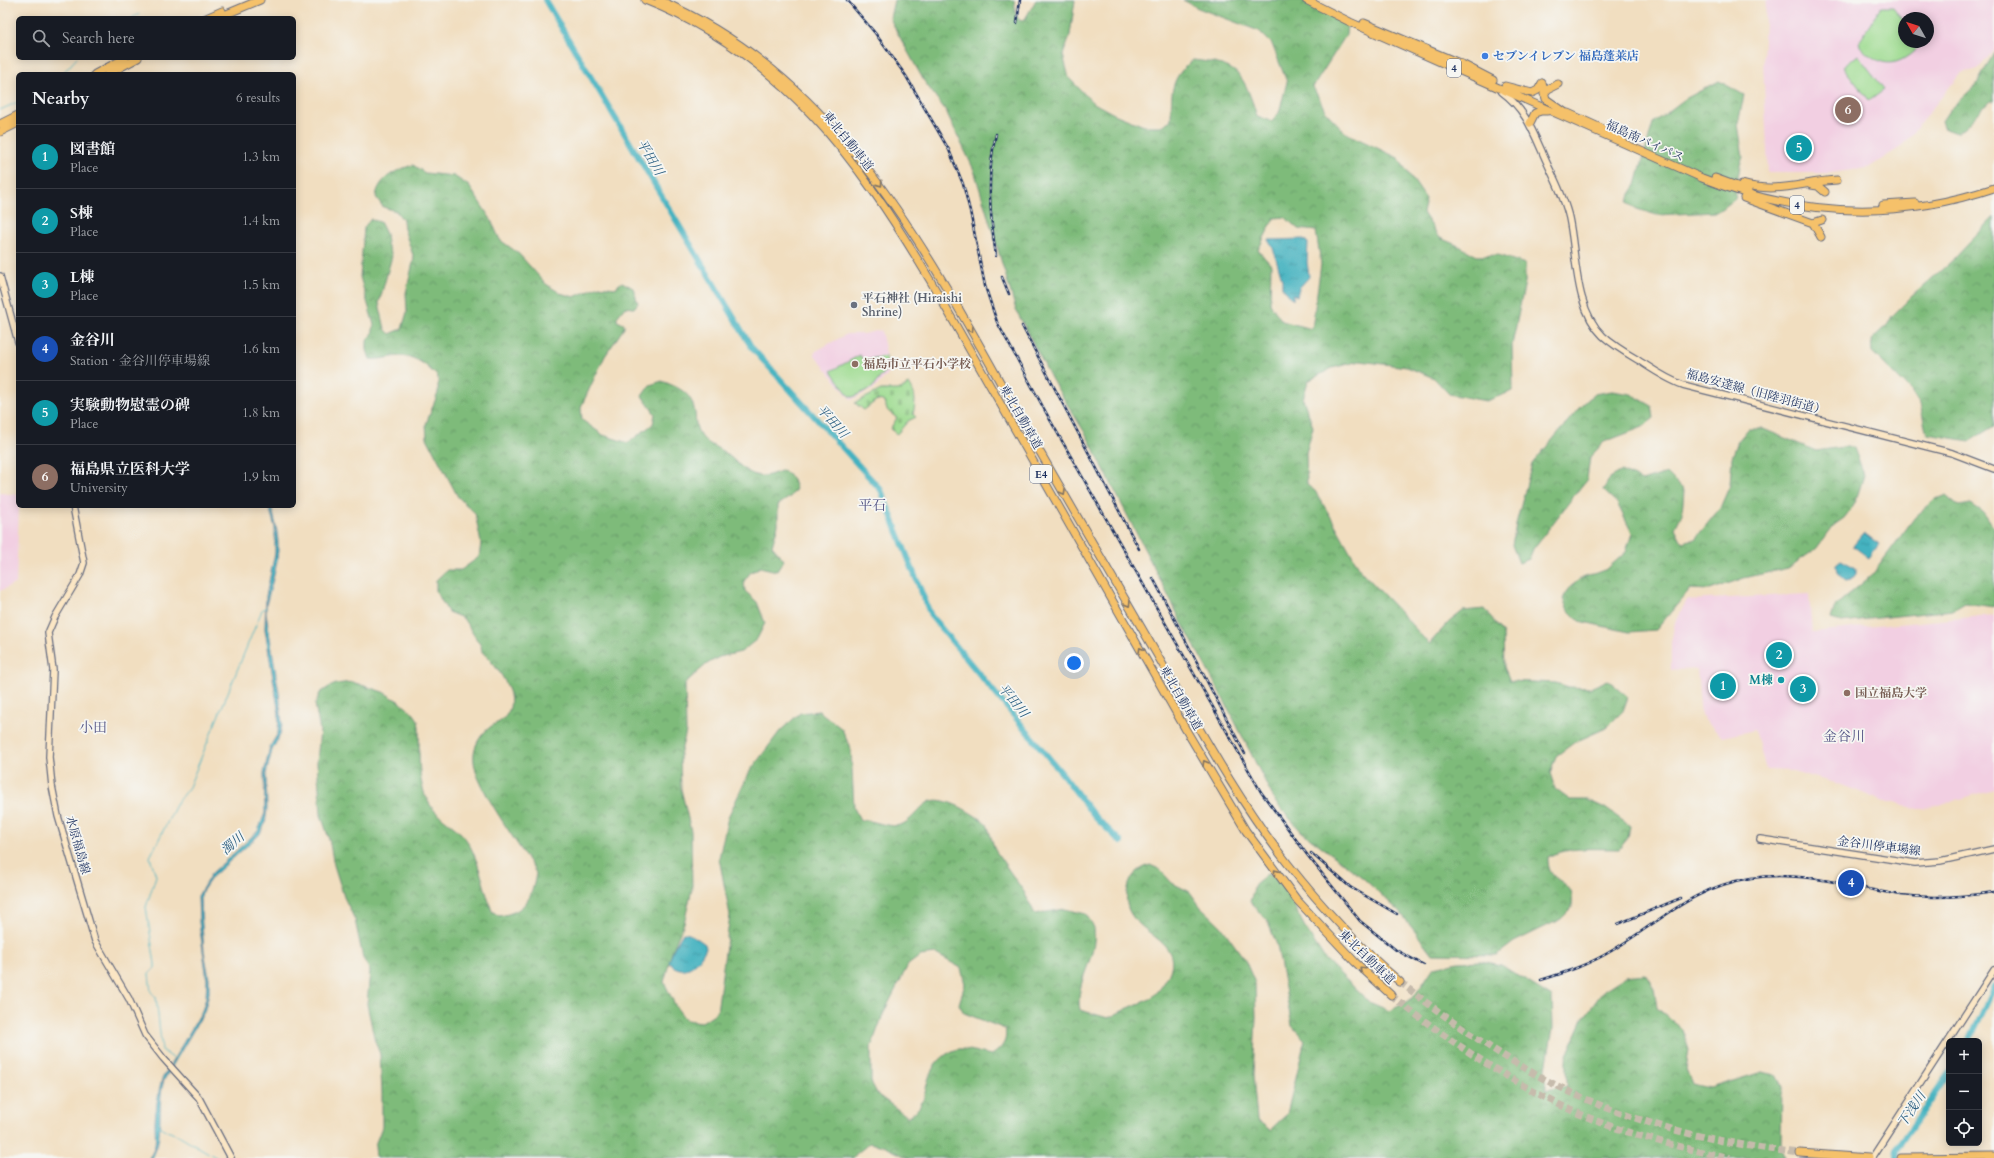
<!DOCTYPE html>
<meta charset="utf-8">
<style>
:root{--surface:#171b24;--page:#242831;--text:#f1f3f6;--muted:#9ea1a6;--line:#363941;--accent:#0b8043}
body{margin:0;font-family:Cardo,"Noto Serif JP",serif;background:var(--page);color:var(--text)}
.controls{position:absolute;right:12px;bottom:12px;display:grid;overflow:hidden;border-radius:6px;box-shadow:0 2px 10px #0003}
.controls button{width:36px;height:36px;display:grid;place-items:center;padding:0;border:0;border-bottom:1px solid var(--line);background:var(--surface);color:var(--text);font:20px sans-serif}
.compass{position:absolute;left:1898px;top:12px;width:36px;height:36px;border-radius:50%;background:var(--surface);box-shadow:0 2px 10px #0003;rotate:309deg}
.you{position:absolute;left:1074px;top:663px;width:14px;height:14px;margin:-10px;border:3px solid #fff;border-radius:50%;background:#1a73e8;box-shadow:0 0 0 6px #1a73e833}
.badge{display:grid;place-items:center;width:26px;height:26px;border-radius:50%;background:var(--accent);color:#fff;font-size:13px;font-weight:700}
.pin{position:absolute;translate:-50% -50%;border:2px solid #fff;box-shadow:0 1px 4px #0006}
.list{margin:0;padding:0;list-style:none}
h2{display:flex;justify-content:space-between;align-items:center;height:52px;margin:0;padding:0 16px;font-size:17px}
h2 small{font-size:13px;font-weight:400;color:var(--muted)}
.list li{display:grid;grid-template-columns:26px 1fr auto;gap:12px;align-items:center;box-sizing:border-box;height:64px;padding:0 16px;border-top:1px solid var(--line)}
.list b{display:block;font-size:15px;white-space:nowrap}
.list p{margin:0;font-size:13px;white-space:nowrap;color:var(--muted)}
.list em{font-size:13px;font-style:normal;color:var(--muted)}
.icon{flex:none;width:22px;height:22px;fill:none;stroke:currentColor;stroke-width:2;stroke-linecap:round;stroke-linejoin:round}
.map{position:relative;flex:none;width:1994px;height:1158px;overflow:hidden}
.search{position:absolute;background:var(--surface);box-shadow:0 2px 10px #0003;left:16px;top:16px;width:280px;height:44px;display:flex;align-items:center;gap:10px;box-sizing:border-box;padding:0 14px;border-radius:6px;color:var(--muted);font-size:15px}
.panel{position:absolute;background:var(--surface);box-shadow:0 2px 10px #0003;left:16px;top:72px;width:280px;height:436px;border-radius:6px}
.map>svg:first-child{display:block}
.built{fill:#f2cfe2;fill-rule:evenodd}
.forest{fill:url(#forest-crowns);stroke:#4c756c;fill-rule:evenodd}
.cemetery{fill:url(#cemetery-stones);stroke:#5c8577}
.garden{fill:#9edb90;stroke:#5c8577}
.water{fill:url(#water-ripples);stroke:#30708f}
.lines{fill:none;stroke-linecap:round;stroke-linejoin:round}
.stream{stroke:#44b2c0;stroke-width:1}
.river{stroke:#44b2c0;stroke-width:6}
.highway-tunnel{stroke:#c6bbac;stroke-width:7;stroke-dasharray:7 3.5;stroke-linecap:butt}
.secondary-casing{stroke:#666c80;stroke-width:8}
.highway-casing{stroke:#666c80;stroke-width:9}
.secondary{stroke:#fbe6c4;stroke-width:5.5}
.highway{stroke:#f5c16b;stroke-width:7}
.rail-casing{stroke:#1b2f5e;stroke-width:2.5}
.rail{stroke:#f6f6f2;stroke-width:1;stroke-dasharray:3;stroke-linecap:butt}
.oneway{stroke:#7d7164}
.shop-dot{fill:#3f7fe0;stroke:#f6f6f2;stroke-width:1.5}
.worship-dot{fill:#6b7280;stroke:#f6f6f2;stroke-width:1.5}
.education-dot{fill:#8d6e63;stroke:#f6f6f2;stroke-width:1.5}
.culture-dot{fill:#0f9aa8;stroke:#f6f6f2;stroke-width:1.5}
.labels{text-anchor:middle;stroke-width:3.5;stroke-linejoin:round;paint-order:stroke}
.shield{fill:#f6f6f2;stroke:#5d6b8a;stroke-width:1}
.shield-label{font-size:11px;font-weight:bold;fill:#1b2f5e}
.shop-label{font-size:12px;font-weight:bold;fill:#366cbe;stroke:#f6f6f2;text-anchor:start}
.street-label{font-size:12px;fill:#1b2f5e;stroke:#f6f6f2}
.worship-label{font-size:12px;font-weight:bold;fill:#5b616d;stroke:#f6f6f2;text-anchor:start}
.education-label{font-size:12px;font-weight:bold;fill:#785e54;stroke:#f6f6f2;text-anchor:start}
.culture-label{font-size:12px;font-weight:bold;fill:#0d838f;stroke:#f6f6f2;text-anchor:end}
.water-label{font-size:13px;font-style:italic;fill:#295d80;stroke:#f6f6f2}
.quarter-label{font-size:14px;fill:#525384;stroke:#f6f6f2}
</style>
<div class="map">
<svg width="1994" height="1158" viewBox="0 0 1994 1158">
<defs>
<pattern id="forest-crowns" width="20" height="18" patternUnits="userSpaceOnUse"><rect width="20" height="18" fill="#7ebb7a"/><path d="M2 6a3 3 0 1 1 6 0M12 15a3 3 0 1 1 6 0" fill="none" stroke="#669867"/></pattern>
<pattern id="cemetery-stones" width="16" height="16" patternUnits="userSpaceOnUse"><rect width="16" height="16" fill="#9edb90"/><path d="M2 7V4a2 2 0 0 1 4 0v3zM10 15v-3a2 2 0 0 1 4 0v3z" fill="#88bc7f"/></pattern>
<pattern id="water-ripples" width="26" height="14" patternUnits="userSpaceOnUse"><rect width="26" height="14" fill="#44b2c0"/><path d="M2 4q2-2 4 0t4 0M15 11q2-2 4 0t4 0" fill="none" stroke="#38919f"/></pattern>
</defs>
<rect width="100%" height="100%" fill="#f6f6f2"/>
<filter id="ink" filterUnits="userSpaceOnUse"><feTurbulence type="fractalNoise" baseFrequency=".025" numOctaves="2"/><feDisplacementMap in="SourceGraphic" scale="8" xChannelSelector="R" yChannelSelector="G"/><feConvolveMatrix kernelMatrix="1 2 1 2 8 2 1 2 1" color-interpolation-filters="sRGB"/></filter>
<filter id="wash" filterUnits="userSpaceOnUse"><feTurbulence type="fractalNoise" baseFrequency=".012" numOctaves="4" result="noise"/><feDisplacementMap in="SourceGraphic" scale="16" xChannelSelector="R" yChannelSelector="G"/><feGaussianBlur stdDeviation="0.9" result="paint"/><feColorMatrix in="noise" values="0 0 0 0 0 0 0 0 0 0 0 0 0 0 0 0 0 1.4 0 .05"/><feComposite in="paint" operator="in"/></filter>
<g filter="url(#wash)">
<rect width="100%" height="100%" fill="#f1dec0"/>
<path class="built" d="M1766,0H1994V50L1978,69L1961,73L1901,147L1868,168L1830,173H1768L1763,60ZM1904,18H1928V42H1904Z
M881,330L890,372L874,389L851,400L814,354L816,351L847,334H863Z
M0,493L18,495V506H19L16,583L0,591Z
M1809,594L1812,632L1994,615V789L1924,809H1915L1896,802H1884L1848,787L1793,771L1766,770L1755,730L1722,737L1701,716L1697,669L1671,670V643L1675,622L1687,600Z"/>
<path class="forest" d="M894,0H1014L1016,15L1020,21L1025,19L1036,0H1075L1070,35L1063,55L1069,78L1092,102L1114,114L1144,126H1161L1171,120C1172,92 1169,79 1193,60C1240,65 1243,73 1257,116L1271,121L1279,113L1287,82L1272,44L1259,31L1198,8L1183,0H1303L1347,25L1346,35L1313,87L1326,112L1346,133L1398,158L1426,199L1423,213L1440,238L1459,246L1477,256L1498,255L1525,264V282L1512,345L1513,391L1486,401L1449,394L1434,378L1407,367L1360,361L1332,368L1308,381L1303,399L1313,427L1306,453L1307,485L1315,491L1332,519L1361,571L1402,614L1429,644L1449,622L1463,611L1485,609L1503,634L1504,667L1510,681L1556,683L1569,687L1590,688L1608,680L1628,697L1623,711L1606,728L1575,742L1556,756L1550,773L1555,789L1570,800H1588L1605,808L1630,826L1628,838L1619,849C1596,849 1569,846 1548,857C1547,882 1565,878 1571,892C1573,897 1572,903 1572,908L1561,919L1514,942L1497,955L1432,954L1400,912L1363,878L1301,831L1276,803L1226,704L1182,623L1087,436L1052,380L1016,310L974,170L946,111L924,81L897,32L890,18ZM1285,217L1298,229L1316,231L1321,264L1312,329L1282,321L1270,304L1271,265L1258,250L1274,218Z
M1994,53V101H1990L1964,128L1956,133L1945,129L1942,121L1950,109L1977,84Z
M1719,81L1744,95L1738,124L1743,157L1740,165L1735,199L1722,209L1714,212L1657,215L1637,209L1628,203L1630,194L1636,185L1653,123L1685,99Z
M413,165L425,173L454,176L469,186L490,218L500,240L518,253L546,284L560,293L574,297L599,286L615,288L622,282L633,288L638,303L634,308L625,307L617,317V321L624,324V328L605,356L593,381L581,407L582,420L603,435L628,443L653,424L655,414L642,396L650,385L662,381C679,388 692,392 695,413C696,420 695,428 700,434C706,444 715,446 724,452C734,459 747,475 760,476C767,477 777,472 784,470L793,480L796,489L790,497L778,505V525L772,546L784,560L777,571L760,567L750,573L744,581L745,591L757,602L765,623L757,639L741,652L719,657L707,664L685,683L686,732L680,755L681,789L691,831L692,889L684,923L673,949L664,982L676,1007L686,1020L702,1022L717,1012L730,915L719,858L728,817L750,771L780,731L800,713L819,711L842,729L851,750L854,808L860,820C873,819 890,830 903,824C913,819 919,807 929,802C944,794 975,815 987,824L995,850L1024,892L1035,914L1065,909L1086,914C1088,918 1093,924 1094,928C1098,958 1074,981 1080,1010L1108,1018C1117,1014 1125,1009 1133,1006C1138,1003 1145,1002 1150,999C1157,994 1163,985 1167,978C1191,934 1115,935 1128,888C1131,875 1138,869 1150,865L1159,869L1172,883L1190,892L1200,906L1221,926L1245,960L1255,983L1256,1017L1253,1075L1257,1120L1270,1130L1287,1114L1305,1040L1292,1026L1277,945L1267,920L1250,902L1255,884L1267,874L1280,879L1308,933L1325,959L1369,1002L1390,1011L1413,998L1434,967L1458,962L1481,961L1501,965L1552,997L1553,1028L1546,1068L1545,1090L1567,1086V1055L1583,1019L1604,990L1626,976L1645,974L1654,988L1657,1008L1682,1029L1689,1050L1686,1069L1692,1084L1710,1088L1762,1072L1776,1075L1782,1086L1781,1146L1784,1158H908L884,1146L870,1143L856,1154L853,1158H376L375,1145L382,1127V1093L380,1054L375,1041L367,1004L370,971L363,958L355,920L344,897L334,865L329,839L321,815L317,762L320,731L315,704L320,693L329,687L336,684L352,682L383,692L400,702L414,714L418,720L419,727C420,753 415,788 434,810C445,822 461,829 469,844C480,864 484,889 492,911L499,916C526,912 532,898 536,873C521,847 476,788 474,762C472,749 479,736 489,728C493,724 499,723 502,720C525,700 497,666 482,652L481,646L463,618L448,612L436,591V580L447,570H461L479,557L481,543L475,513L458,497L427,438L426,424L438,393V377C424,363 413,353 392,357C384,358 378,360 370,359L367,350V341L372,335L374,325L360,277L364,228L370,219L380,222L386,234L387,244L392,256L379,303L385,329L390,334L402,329L407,312L406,293L414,258L404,229L403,220L396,211L383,207L376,197C378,178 396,170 413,165ZM936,954L961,968L965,984L959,1004L964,1013L1005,1029C1008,1041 1002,1048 992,1055C983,1054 966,1048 959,1049C947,1051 936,1062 931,1072C923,1090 928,1105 908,1117L878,1095L871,1082V1047L884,1012L908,965L920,956Z
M1994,217V426L1970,441L1927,434L1920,405L1911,391L1872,352L1871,340L1888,324L1892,316L1911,297L1954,259Z
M1612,391L1631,394L1652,406L1654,418L1643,427L1604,442L1590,457L1587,479L1533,549L1529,559L1519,563L1512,545L1516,524L1532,464L1579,408L1594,394Z
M1749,428H1761L1816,451L1843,447H1854L1864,475L1858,494L1851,509L1844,518L1834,525L1816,549L1788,568L1744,578L1710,590L1690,589L1656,630L1629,632L1579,621L1568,610L1563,599L1568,589L1580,579L1607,569L1626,552L1632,533L1617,503L1603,490L1610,478L1622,471L1642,481L1667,473L1684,490L1682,514L1675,528L1682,542L1695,539L1720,508L1730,485L1732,457L1738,441Z
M1946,495L1959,506L1971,504L1983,512L1994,528V607L1965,603L1953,610L1841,622L1831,619L1835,606L1872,575L1915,517L1936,499Z"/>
<path class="cemetery" d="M909,384C916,394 916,402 913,414L916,417L908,421L897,434L890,429L897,418L888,411L883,401L877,400L864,410L855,403L881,390H897L906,387V385Z"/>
<path class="garden" d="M1881,7H1893L1904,21V42L1922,43C1908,59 1890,71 1871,56C1866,53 1861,48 1858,43Z
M1858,55L1884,89L1869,100L1843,67Z
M860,355L863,360L886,356L887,369L872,388L853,397H850L831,371Z"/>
<path class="water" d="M1304,239L1308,243L1307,262L1309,277L1299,288L1297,296L1293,294V300L1282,287V279L1273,248L1268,240Z
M269,506H271C284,550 277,563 266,605V613L279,693L282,724L280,735L272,750L266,774L267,809L265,824L259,835L212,877L203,890L200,899L204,951L209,978V993L204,1012L164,1080C156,1106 165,1136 152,1158H149C158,1146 155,1137 155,1122C156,1108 158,1093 162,1079L202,1011L206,998L207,979L199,922L198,896L211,874L258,831L265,813L264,773L270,747L278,733L279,714L265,629L266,596L275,553V527Z
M1864,533L1879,544L1869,558L1853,546Z
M1841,560L1856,568V574L1851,580L1846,581C1839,576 1836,573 1836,564Z
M683,933C691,933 698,939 705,944L706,948C701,958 693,971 680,969C675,968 672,966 669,962L674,948Z"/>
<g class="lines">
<path class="stream" d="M132,18L139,14
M62,74L77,58
M0,110L18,102
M174,1059L162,1050L156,997L151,992L149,974L155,968V964L146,907L156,876L150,857L178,801L189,787L262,610L266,607
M159,1126L167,1131L180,1136L217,1158"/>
<path class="river" d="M545,0L752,348L881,490L931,616L1064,776L1094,816L1121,842
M1969,1041L1994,987
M1896,1158L1897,1149L1949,1073"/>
</g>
</g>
<g filter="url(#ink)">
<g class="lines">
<path class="highway-tunnel" d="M1400,982C1461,1030 1527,1076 1600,1105C1664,1131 1732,1145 1800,1153
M1391,995C1448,1041 1524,1092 1592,1119C1636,1137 1683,1148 1730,1158"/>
<defs>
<path id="secondary" d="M1502,92C1524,108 1532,129 1543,154C1552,175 1564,195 1569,218C1577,255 1574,308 1603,336C1613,345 1626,353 1638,360C1652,369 1666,379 1683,385L1952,453L1994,469
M0,276L18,342
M73,506L84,563L80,575L55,617L48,633L53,670L49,757L52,786L58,816L95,941L129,999L145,1035L163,1058L199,1098L231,1158
M1760,839L1915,863L1940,861L1994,849
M1872,1158L1994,970"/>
<path id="highway" d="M645,0C782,54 858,159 930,280L1186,730L1246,831L1297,900L1355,962L1391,995
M659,0C838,78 924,246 1014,407C1060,487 1106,566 1152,646C1195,720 1235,797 1288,864C1321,906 1359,947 1400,982
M1306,0L1350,22L1702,178C1797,216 1896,221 1994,188
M206,18L222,11
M217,18L260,0
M1364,23L1464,65L1493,80
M95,74L125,58
M108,74L138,58
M1542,83L1546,99L1566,113
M1505,86L1532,93L1538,90L1542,83
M1544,94L1548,89L1558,84
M1568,113L1623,138
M1530,123L1535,113L1541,111H1547
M0,124L18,115
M0,132L18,123
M1715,178L1748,190
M1742,184C1778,194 1802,182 1837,180
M1811,185L1818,186L1825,192
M1744,198L1813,223L1822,220
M1883,205L1915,203
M1813,223L1821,237
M1800,1153L1869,1158
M1901,1158L1994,1157"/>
</defs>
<use href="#secondary" class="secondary-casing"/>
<use href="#highway" class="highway-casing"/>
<use href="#secondary" class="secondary"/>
<use href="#highway" class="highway"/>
<defs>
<path id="rail" d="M847,0L875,33L906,76L949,150L963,184L970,211L985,286L997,322L1049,418L1261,792L1308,856L1360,921L1396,950L1424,965
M1017,23L1020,0
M996,134C986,175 990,215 996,256
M1002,277L1009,294
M1022,326L1139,549
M1153,578L1245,754
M1311,853L1350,887L1397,914
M1618,924L1681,898
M1541,980C1567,972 1590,964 1613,950C1661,921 1693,887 1751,878C1804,870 1849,887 1901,895C1932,899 1963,897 1994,892"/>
</defs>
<use href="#rail" class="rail-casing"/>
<use href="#rail" class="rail"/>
</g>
<defs><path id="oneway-chevron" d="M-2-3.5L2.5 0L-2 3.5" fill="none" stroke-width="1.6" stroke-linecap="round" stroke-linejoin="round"/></defs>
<g class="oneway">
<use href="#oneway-chevron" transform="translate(880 184) rotate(55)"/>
<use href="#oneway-chevron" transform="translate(971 330) rotate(59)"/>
<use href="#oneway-chevron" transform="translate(1063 492) rotate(60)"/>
<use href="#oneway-chevron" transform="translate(1128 604) rotate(60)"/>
<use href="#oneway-chevron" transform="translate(1141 650) rotate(-120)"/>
<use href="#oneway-chevron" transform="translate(1205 763) rotate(-120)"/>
<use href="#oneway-chevron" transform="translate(1276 872) rotate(-127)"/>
<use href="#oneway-chevron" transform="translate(1362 969) rotate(-137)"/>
</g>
</g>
<circle class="shop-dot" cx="1485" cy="56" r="4"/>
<circle class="worship-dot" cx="854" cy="305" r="4"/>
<g class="education-dot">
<circle cx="855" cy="364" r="4"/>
<circle cx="1847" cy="693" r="4"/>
</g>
<circle class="culture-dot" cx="1781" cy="680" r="4"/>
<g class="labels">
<g class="shield">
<rect x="1447" y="59" width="14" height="18" rx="3"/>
<rect x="1790" y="196" width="14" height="18" rx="3"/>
<rect x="1030" y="465" width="22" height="18" rx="3"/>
</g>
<g class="shield-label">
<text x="1454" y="72">4</text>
<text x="1797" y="209">4</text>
<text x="1041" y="478">E4</text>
</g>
<g class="shop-label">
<text x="1493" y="60">セブンイレブン 福島蓬莱店</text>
</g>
<g class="street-label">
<text transform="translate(848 141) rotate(51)" y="4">東北自動車道</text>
<text transform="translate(1645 141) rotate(24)" y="4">福島南バイパス</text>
<text transform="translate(1756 392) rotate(15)" y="4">福島安達線（旧陸羽街道）</text>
<text transform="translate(1021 417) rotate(60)" y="4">東北自動車道</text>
<text transform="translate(1181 698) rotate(60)" y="4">東北自動車道</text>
<text transform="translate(78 845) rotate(74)" y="4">水原福島線</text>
<text transform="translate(1879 846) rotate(7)" y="4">金谷川停車場線</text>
<text transform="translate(1367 957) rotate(44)" y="4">東北自動車道</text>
</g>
<g class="worship-label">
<text x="862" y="302">平石神社 (Hiraishi<tspan x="862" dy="14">Shrine)</tspan></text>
</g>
<g class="education-label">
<text x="863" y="368">福島市立平石小学校</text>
<text x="1855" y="697">国立福島大学</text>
</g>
<g class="culture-label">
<text x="1773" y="684">M棟</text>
</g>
<g class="water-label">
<text transform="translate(651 157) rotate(59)" y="5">平田川</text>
<text transform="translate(833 421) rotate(48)" y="5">平田川</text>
<text transform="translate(1014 700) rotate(51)" y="5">平田川</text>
<text transform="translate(232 843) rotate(-41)" y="5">濁川</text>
<text transform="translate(1911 1109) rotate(-56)" y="5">下浅川</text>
</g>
<g class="quarter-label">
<text x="872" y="510">平石</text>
<text x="93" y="732">小田</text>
<text x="1844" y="741">金谷川</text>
</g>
</g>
</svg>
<div class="controls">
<button>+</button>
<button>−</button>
<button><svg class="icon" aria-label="locate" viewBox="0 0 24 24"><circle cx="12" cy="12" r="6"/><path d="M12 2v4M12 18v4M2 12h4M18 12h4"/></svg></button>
</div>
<svg class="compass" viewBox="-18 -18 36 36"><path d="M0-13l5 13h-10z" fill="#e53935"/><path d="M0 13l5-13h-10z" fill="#9ea1a6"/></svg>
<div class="you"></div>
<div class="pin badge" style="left:1723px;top:686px;background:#0f9aa8">1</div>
<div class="pin badge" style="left:1779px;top:655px;background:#0f9aa8">2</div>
<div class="pin badge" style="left:1803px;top:689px;background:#0f9aa8">3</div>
<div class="pin badge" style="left:1851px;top:883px;background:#1a4fb4">4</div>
<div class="pin badge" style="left:1799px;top:148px;background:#0f9aa8">5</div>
<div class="pin badge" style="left:1848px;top:110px;background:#8d6e63">6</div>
<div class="search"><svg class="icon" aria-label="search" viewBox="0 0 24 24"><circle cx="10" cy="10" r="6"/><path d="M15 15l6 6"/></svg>Search here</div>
<section class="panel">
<h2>Nearby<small>6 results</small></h2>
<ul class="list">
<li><span class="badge" style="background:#0f9aa8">1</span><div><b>図書館</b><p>Place</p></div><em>1.3 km</em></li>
<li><span class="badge" style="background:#0f9aa8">2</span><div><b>S棟</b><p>Place</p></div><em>1.4 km</em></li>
<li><span class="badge" style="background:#0f9aa8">3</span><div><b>L棟</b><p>Place</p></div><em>1.5 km</em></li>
<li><span class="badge" style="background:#1a4fb4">4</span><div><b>金谷川</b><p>Station · 金谷川停車場線</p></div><em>1.6 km</em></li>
<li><span class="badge" style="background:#0f9aa8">5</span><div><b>実験動物慰霊の碑</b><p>Place</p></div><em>1.8 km</em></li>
<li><span class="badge" style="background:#8d6e63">6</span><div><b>福島県立医科大学</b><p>University</p></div><em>1.9 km</em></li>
</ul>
</section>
</div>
